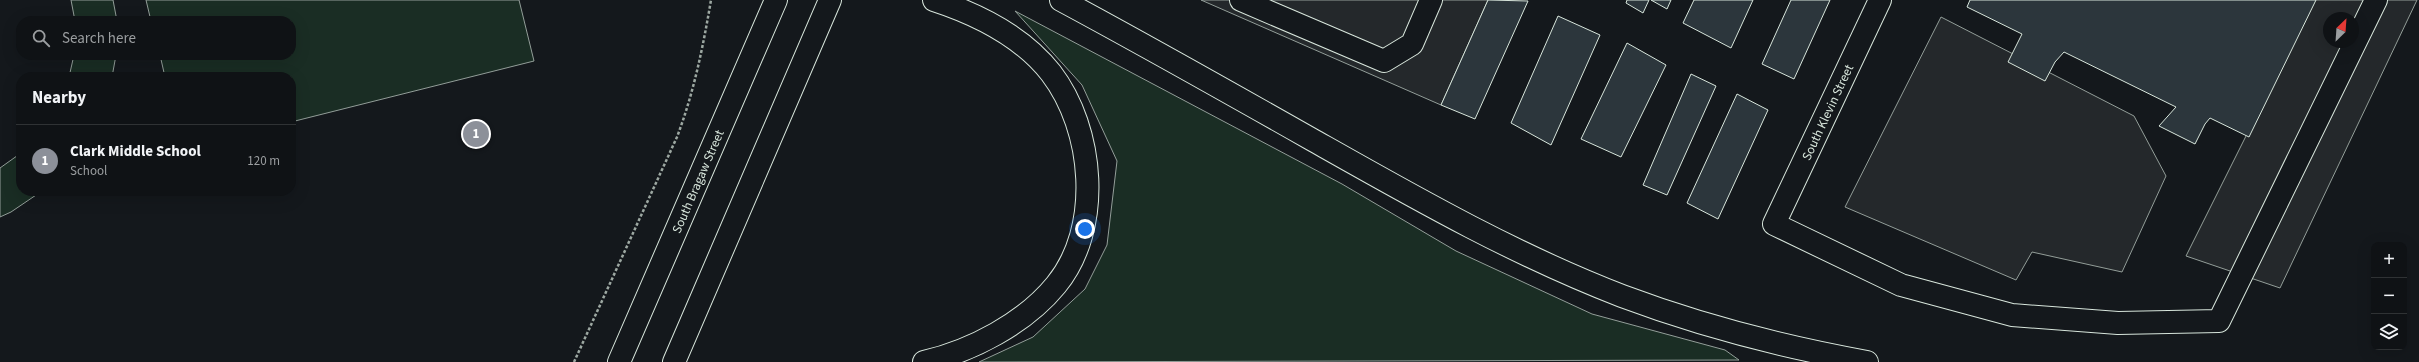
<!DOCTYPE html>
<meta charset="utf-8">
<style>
:root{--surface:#0f1215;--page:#181b1e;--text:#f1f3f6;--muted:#9b9ea0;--line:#2f3234;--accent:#8c9099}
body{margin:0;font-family:"Source Sans 3",sans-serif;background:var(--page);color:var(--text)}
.controls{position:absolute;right:12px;bottom:12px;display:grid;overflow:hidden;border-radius:8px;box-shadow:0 4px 16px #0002}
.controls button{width:36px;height:36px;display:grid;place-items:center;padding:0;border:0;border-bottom:1px solid var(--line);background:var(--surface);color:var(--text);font:20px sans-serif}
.compass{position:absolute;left:2323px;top:12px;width:36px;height:36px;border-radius:50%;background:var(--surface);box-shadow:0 4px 16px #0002;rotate:25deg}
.you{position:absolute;left:1085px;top:229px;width:14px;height:14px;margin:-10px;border:3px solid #fff;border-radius:50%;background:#1a73e8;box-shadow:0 0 0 6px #1a73e833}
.badge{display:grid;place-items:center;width:26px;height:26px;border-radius:50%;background:var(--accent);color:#fff;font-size:13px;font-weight:700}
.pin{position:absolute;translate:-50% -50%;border:2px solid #fff;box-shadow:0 1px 4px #0006}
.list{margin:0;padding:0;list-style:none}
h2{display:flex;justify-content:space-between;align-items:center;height:52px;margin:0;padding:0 16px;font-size:17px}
h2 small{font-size:13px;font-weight:400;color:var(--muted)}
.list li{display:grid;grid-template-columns:26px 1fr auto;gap:12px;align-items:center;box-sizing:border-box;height:72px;padding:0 16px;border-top:1px solid var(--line)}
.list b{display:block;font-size:15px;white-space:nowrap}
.list p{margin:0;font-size:13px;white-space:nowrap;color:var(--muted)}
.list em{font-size:13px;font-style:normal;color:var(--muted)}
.icon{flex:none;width:22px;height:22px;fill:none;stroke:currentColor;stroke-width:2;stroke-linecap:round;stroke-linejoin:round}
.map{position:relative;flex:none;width:2419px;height:362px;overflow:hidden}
.search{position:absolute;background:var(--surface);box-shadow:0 4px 16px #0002;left:16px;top:16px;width:280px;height:44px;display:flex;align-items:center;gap:10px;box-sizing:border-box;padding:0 14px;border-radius:16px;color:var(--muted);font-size:15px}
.panel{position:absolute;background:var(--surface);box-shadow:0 4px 16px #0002;left:16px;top:72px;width:280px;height:124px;border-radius:16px}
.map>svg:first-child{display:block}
.green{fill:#1a2d24;stroke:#939e99}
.parking{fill:#24282b;stroke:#939e99;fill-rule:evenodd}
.building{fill:#2c363c;stroke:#d8e6dc}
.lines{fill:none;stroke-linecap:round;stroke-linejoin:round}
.minor-casing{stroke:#d8e6dc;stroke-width:24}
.major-casing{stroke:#d8e6dc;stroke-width:24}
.highway-casing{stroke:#d8e6dc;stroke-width:24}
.path{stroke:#9da8a2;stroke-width:2.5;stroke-dasharray:3 2;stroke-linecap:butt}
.minor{stroke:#14181c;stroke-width:22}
.major{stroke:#14181c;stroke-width:22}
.highway{stroke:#14181c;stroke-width:22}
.labels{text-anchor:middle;stroke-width:3;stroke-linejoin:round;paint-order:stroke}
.street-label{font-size:13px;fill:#d8e6dc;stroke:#14181c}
</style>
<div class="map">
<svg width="2419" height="362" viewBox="0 0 2419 362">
<rect width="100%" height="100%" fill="#14181c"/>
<path class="green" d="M71,0H113L117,21H75Z
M146,0H519L534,61L291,122V77H165L160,55H291V21H151Z
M1015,11L1342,184L1456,251L1592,314L1725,350L1739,360L979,362L1033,337L1085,289L1107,245L1117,161L1082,85Z
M74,55H116L112,77H69Z
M21,153V191H42L11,212L0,217V168Z"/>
<path class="parking" d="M1201,0H1488L1441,105Z
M2314,0H2417L2280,288L2186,256ZM2329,18H2353V42H2329Z
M1941,17L2134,116L2166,176L2122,272L2032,252L2016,280L1845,207Z"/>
<path class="building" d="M1488,0L1528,1L1475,119L1441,105Z
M1627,0H1649L1643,13L1626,3Z
M1651,0H1671L1667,9Z
M1694,0H1753L1731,48L1683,23Z
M1791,0H1830L1794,79L1762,64Z
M1970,0H2316L2249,137L2210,118L2205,124L2195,144L2159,126L2176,107L2064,52L2055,62L2045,81L2008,62L2022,34L1967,7Z
M1558,16L1600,35L1551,145L1511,123Z
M1627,43L1666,65L1621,157L1581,139Z
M1691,74L1716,86L1667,195L1643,185Z
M1737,94L1768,110L1718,219L1687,203Z"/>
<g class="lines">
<defs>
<path id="minor" d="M1241,0L1384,61L1412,44L1431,0
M1880,0L1774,224L1901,285L2012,315L2118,323L2219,321L2376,0"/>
<g id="major">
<path id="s1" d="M619,362L776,0"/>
<path d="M674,362L830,0"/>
</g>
<path id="highway" d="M1061,0C1145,45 1228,92 1311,139C1412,196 1513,254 1622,296C1702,326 1784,347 1867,362
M924,362C972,351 1025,323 1056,285C1103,228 1094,129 1051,73C1022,36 977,14 934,0"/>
</defs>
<use href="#minor" class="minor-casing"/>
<use href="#major" class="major-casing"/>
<use href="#highway" class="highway-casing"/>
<path class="path" d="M574,362L677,137C694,92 703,47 711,0"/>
<use href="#minor" class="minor"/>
<use href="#major" class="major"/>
<use href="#highway" class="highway"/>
</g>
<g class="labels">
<g class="street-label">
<text transform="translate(1827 112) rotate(-65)" y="5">South Klevin Street</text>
<text dy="5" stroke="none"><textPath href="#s1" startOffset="197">South Bragaw Street</textPath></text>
</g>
</g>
</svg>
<div class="controls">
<button>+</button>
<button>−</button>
<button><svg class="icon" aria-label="layers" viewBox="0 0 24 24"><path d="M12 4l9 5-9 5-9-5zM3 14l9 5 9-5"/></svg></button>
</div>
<svg class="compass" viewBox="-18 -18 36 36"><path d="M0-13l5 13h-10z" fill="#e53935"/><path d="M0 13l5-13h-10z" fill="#9b9ea0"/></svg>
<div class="you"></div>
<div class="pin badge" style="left:476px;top:134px">1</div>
<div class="search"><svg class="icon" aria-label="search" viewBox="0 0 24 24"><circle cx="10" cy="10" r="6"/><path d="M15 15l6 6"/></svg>Search here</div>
<section class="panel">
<h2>Nearby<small></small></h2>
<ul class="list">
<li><span class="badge">1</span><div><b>Clark Middle School</b><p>School</p></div><em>120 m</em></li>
</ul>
</section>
</div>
